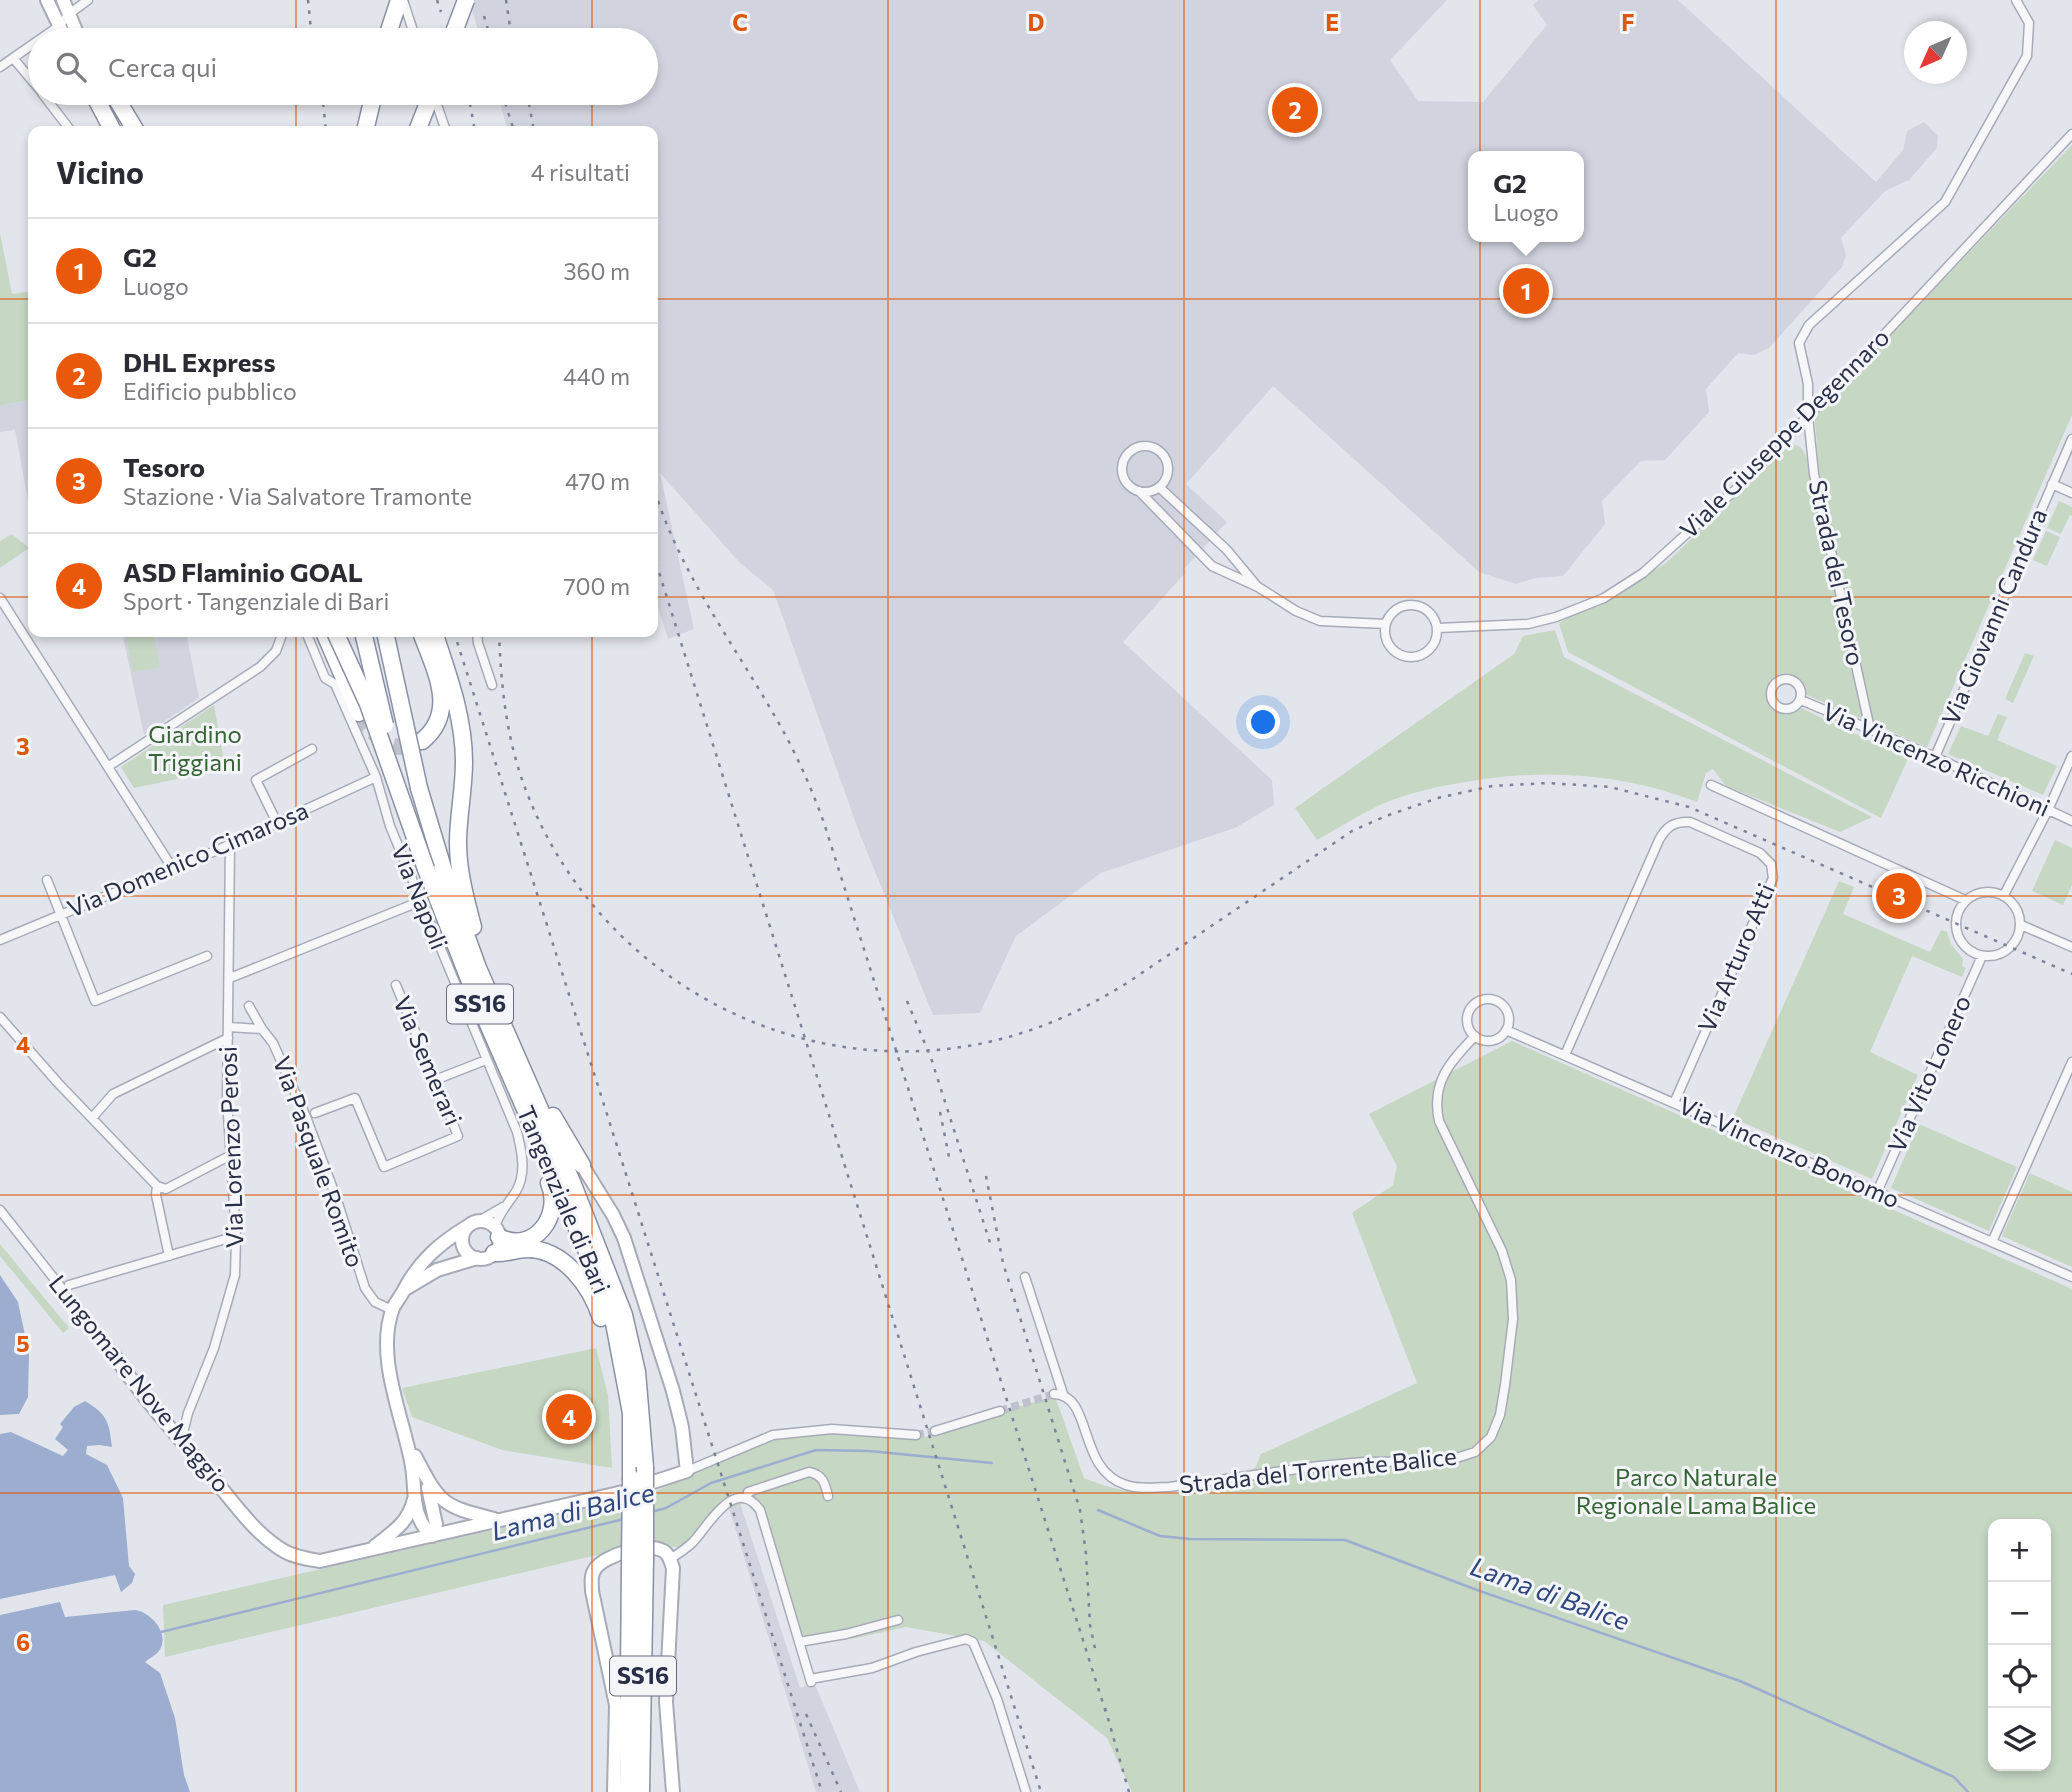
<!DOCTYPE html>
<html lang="it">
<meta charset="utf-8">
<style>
:root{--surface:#fff;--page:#f7f7f7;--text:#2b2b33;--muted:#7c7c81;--line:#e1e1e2;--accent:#ea580c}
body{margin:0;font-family:Commissioner,sans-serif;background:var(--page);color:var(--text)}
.controls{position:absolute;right:21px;bottom:21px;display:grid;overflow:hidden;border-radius:14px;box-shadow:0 4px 10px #0003}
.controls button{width:63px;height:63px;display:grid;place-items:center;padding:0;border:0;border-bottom:2px solid var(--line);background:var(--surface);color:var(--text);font:35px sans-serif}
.compass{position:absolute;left:1904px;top:21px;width:63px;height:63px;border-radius:50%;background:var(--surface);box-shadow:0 4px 10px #0003;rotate:225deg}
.you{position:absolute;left:1264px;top:723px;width:24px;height:24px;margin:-18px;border:5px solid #fff;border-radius:50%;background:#1a73e8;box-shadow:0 0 0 10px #1a73e833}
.badge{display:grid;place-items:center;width:46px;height:46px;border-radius:50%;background:var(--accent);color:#fff;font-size:23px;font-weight:700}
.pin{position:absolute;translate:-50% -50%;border:4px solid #fff;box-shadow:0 2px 7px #0006}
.popup{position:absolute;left:1468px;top:151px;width:116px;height:91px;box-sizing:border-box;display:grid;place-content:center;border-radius:14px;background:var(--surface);filter:drop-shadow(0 2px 5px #0005);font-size:23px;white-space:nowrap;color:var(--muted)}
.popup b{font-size:26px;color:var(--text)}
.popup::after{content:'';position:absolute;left:50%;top:100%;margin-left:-14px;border:14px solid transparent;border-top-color:var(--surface)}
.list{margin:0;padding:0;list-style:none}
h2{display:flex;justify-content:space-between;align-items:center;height:91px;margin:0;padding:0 28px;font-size:30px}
h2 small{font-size:23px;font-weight:400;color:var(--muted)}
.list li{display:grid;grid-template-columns:46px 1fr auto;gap:21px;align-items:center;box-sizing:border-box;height:105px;padding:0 28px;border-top:2px solid var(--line)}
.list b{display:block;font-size:26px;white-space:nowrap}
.list p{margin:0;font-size:23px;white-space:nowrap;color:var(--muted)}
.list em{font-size:23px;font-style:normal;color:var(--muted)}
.icon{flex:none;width:38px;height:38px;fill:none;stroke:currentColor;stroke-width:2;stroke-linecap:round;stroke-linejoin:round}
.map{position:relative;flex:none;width:2072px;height:1792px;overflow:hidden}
.search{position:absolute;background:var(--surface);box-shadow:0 4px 10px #0003;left:28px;top:28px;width:630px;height:77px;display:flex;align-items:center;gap:18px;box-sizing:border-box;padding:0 24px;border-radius:38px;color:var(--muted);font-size:26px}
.panel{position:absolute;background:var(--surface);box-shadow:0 4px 10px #0003;left:28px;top:126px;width:630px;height:511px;border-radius:14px}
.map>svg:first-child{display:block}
.built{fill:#d1d4df;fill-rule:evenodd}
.green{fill:#c6d7c4;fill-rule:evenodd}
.water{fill:#9cadcf}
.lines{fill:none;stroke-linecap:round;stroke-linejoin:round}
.stream{stroke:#9cadcf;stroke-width:2.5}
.street-tunnel{stroke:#bec1cb;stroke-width:8;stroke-dasharray:8 4;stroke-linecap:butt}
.highway-tunnel{stroke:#bec1cb;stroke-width:16;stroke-dasharray:16 8;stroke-linecap:butt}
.street-casing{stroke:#a7abb7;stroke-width:11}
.secondary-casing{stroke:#a7abb7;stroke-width:16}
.highway-casing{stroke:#8990a5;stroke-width:19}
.street{stroke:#f7f7fa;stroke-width:8}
.secondary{stroke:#fff;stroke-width:12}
.highway{stroke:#fff;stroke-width:16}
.rail{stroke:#7b8298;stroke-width:2.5;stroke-dasharray:3.5 7;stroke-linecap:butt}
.highway-bridge-casing{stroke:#8990a5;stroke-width:19;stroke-linecap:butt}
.highway-bridge{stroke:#fff;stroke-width:16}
.grid{fill:none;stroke:#de570f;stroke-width:2;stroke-opacity:0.55}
.labels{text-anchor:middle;stroke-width:6;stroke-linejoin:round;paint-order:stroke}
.shield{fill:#f3f5f9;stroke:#666a7c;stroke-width:2}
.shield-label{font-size:23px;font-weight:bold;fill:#292f47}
.street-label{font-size:24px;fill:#292f47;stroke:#f3f5f9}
.park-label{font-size:24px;fill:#376435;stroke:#f3f5f9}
.water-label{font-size:26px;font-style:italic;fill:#2f477f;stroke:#f3f5f9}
.grid-label{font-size:23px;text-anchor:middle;font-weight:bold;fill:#de570f;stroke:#f3f5f9;stroke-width:6;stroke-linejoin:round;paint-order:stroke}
</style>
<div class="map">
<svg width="2072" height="1792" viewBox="0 0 2072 1792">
<rect width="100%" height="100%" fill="#e3e5ec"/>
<path class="built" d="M469,0H1447L1390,60L1418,101L1483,102L1547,25L1533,5L1538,0H1678L1876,182L1903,150L1907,131L1924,122L1938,136L1937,148L1909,180L1885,191L1841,238L1846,255L1842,267L1769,348L1754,355L1738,353L1706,389L1709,412L1665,460L1641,461L1602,501L1605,524L1563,576L1535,578L1516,584L1479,572L1273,386L1186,484L1227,522L1184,569L1186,572L1123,642L1272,780L1274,805L1235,828L1101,873L1016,936L980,1013L933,1015L859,832L773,590L740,563L660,473L694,629L668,639L653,592V131H508L497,93H646V40H481ZM1474,156H1578V237H1474Z
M33,399V528L15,430L0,432V406Z
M122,632H186L199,698L144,735Z
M740,1503L800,1688L814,1682L860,1792H816L728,1505Z"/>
<path class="green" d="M2072,145V415L1927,747L1874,724L1820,486L1815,420L1818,412L1830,398Z
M0,233L12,294L33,291V399L0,406Z
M1791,444C1803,446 1804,451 1808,462L1864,717L1862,719L1805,694C1796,658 1755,673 1771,708L1786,715L1801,708L1908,759L1881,818L1568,652L1559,623L1665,564Z
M2059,501L2072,507V516L2070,515L2061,534L2047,528Z
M2046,531L2060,537L2047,566L2033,560Z
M12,534L29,548L0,568V541Z
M1555,630L1564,657L1872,817L1840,832L1726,786L1713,769L1706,773L1697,802C1622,773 1545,768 1465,782C1436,787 1406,793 1378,806C1357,816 1337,829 1317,840L1295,808L1514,654L1523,636Z
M125,632H153L160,667L133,672Z
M2025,653L2034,656L2013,703L2005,699Z
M214,705L224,761L206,773L134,788L121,767Z
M1998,714L2007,717L1997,740L2057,766L2043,795L1948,754L1961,726L1988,736Z
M2055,840L2072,848V885L2063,905L2032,891Z
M1839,881L1854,887L1843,914L1930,952L1941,930L1947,932L1951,944L1963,959L1962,966L1966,968L1962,977L1912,956L1870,1052L1918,1075L1872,1179L1733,1118Z
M1512,1041L2072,1289V1792H1132L1107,1738L984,1641L906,1627L856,1638L800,1646L761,1518L749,1507L747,1502L722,1512L690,1548L664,1546L618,1550L165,1657L163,1605L648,1495L761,1441L806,1431L880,1430L924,1437L937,1435L979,1416L1007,1410L1055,1396L1084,1478C1123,1494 1162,1499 1204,1489C1221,1485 1239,1475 1255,1468L1261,1454L1417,1383L1352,1213L1393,1185L1397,1166L1369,1114ZM1993,1524H2046V1766H1993Z
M1919,1124L2017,1167L1989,1231L1891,1188Z
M2030,1173L2072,1192V1267L2002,1236Z
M0,1244L69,1328L63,1333L0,1256Z
M596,1348L608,1395L612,1468L502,1450L412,1417L402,1388Z"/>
<path class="water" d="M0,1275L18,1302L29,1354L28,1397L19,1414L0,1415Z
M85,1401C108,1415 109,1422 112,1447L99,1445L87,1446L86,1454L107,1465L123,1498L129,1566L135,1574L132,1583L121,1592L115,1575L0,1599V1434L11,1432L63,1456L68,1450L55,1439L63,1427L60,1424L74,1407Z
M60,1602L65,1617L135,1610C151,1612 172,1635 158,1652C155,1655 149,1659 145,1662L160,1673L175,1718L184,1775L190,1792H0V1615Z"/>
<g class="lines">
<path class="stream" d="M1098,1510L1160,1536L1190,1539L1345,1540L1477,1590L1740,1681L1954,1777L1968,1792
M651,1512L666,1508L711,1483L816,1450L869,1451L992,1463
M161,1632L624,1519"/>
<path class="street-tunnel" d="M1000,1411L1054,1394
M916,1435L935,1431"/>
<path class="highway-tunnel" d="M359,713C373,736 393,757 421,742"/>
<defs>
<path id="street" d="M403,0L416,40
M13,58L40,90
M0,67L59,26L69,14L88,0
M42,93L71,131
M434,96L446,131
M1122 469a23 23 0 1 1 46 0a23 23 0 1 1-46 0Z
M2052,484L2072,493
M1159,487L1227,550L1256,585
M1139,491L1212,566L1258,587L1296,611L1320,621L1386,624
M0,598L173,869
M1385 631a26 26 0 1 1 52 0a26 26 0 1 1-52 0Z
M1438,628L1528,624L1556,617L1604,598L1643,573L1734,491L1808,416L2072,134
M306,632L325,678L335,684L376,777L390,826L517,1132C522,1152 527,1175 515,1193C507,1205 499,1213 495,1227
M477,632L478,643L492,685
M1771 694a15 15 0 1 1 30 0a15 15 0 1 1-30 0Z
M1801,700L1935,757L2072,821
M1870,729L1814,474L1808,416V384L1799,343L1809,325L1945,202L2027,56L2029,23L2016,0
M1935,757L2072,439
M109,766L260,667L276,651L283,632
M1711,785L1965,900
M277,823L256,780L312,749
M47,880L95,1001L207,956
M1956 924a32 32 0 1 1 64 0a32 32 0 1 1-64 0Z
M2004,895L2048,810L2072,756
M2021,925L2072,947
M0,940L220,849L376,777
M230,978L421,901
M1467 1020a21 21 0 1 1 42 0a21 21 0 1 1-42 0Z
M249,1006L262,1029L273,1043L306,1117L336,1197L365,1288L375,1302L392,1310
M0,1017L58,1083L157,1186L166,1189L231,1155
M229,1027L262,1029
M1506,1030L2072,1277
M1565,1055L1659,840C1666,827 1674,821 1690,822L1760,853L1771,864L1773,878L1674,1103
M435,1080L486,1060
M315,1113L355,1098L384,1167L458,1136L396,985
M92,1118L113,1094L228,1038
M157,1186L156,1195L169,1256
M1877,1192L1982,956
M0,1210L112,1352
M479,1221L503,1207
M1992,1242L2072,1062
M1025,1277L1063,1394
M69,1285L236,1236
M1054,1394C1094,1395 1076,1469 1126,1485C1140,1490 1155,1487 1169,1487L1319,1466L1364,1462L1447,1461L1475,1452L1491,1437L1500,1415L1505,1385L1513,1319L1511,1280L1502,1251L1439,1121C1431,1083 1449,1063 1475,1036
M935,1431L1000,1411
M181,1441L188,1413L214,1348L235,1275L236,1236L227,1099L230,845
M687,1471L773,1435L832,1429L916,1435
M747,1499L748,1492L809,1472C823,1475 825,1483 828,1496
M670,1559C678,1554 686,1549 693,1542C709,1525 735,1475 760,1510L811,1682
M799,1642L846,1634L898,1620
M810,1679L872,1668L916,1652L966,1639L973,1642L997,1699L1026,1792"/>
<path id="secondary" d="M47,0L66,40
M63,0L80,40
M462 1240a19 19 0 1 1 38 0a19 19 0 1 1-38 0Z
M405,1289L437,1270L477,1258
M112,1352C142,1397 178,1437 213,1478C234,1503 255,1534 284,1551C294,1557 308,1559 320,1561L623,1492L687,1471L682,1427L673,1391L624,1238L613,1215L582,1165
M415,1456C440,1504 442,1506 494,1519
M428,1488L436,1524L432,1536
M432,1536C409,1515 417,1489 411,1461C402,1415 375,1355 393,1308C396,1302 401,1296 404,1290C419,1261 440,1243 468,1226
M375,1546C393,1532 409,1522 414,1499
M614,1792L616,1705L592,1591C592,1583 590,1576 595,1569C604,1555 653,1540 666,1553C670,1557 671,1563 673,1568L666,1702L673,1792"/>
<path id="highway" d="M386,40L399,0
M93,93L113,131
M113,93L136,131
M365,131L374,93
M417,131L432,93
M324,632L359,713
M421,632C434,669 459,711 422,741
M434,632C448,674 464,717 464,762C464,789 458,816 458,843C458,872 466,900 473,927
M419,788L449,888L478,968L572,1182L624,1315L637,1372L645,1467
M426,869L474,992L592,1263L614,1323L631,1413V1478
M553,1116L582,1165
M499,1237C534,1255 563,1215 549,1183
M494,1253C506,1254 516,1249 528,1249C564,1249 591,1287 601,1318
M628,1792L630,1561
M641,1792L645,1560"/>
</defs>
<use href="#street" class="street-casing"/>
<use href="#secondary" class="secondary-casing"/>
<use href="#highway" class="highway-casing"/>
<use href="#street" class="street"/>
<use href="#secondary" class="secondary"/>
<use href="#highway" class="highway"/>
<path class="rail" d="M308,0L312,40
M437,0L441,12
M506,0L512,40
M484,16L491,40
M322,93L326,131
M468,93L475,131
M502,93L514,131
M527,93L534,131
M658,501C688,588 745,659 788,740C802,767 814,795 824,823L1107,1716
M653,553L1041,1792
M454,632L822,1792
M499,632C501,689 507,745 529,798C605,987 814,1093 1012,1036C1053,1024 1090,1006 1127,983L1352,831L1386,816L1438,798L1492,786L1548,783L1610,787L1689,807L2072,974
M907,1001L931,1058L992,1249
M940,1112L949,1157
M986,1176L1003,1263L1080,1510L1086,1554L1090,1625L1096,1653
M1105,1708L1129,1792
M806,1714L841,1792"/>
<defs>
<path id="highway-bridge" d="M451,40L466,0
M335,632L368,704L426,869
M363,632L385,725
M385,632L419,788
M645,1560V1467
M630,1561L631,1478"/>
</defs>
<use href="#highway-bridge" class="highway-bridge-casing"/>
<use href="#highway-bridge" class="highway-bridge"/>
</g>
<path class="grid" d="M296,0V40M592,0V40M888,0V1792M1184,0V1792M1480,0V1792M1776,0V1792M296,93V131M592,93V131M0,299H33M653,299H2072M0,597H33M653,597H2072M296,632V1792M592,632V1792M0,896H2072M0,1195H2072M0,1493H2072"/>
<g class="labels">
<g class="shield">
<rect x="447" y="984.5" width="66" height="39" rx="5"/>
<rect x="610" y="1656.5" width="66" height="39" rx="5"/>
</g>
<g class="shield-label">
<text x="480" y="1012">SS16</text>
<text x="643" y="1684">SS16</text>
</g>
<g class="street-label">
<text transform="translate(1785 434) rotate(-45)" y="8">Viale Giuseppe Degennaro</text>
<text transform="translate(1836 573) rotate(78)" y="8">Strada del Tesoro</text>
<text transform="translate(1995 617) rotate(-67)" y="8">Via Giovanni Candura</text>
<text transform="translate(1936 760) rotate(24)" y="8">Via Vincenzo Ricchioni</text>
<text transform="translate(188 860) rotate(-23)" y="8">Via Domenico Cimarosa</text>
<text transform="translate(419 897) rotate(68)" y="8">Via Napoli</text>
<text transform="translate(1737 958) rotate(-67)" y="8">Via Arturo Atti</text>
<text transform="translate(427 1061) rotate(67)" y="8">Via Semerari</text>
<text transform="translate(1930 1074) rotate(-66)" y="8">Via Vito Lonero</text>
<text transform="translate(232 1147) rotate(-92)" y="8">Via Lorenzo Perosi</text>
<text transform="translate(1789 1153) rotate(24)" y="8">Via Vincenzo Bonomo</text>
<text transform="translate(318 1162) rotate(70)" y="8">Via Pasquale Romito</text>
<text transform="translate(563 1200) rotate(67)" y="8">Tangenziale di Bari</text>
<text transform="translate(139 1384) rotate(51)" y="8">Lungomare Nove Maggio</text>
<text transform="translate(1318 1471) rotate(-6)" y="8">Strada del Torrente Balice</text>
</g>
<g class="park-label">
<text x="195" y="743">Giardino<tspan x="195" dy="28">Triggiani</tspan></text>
<text x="1696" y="1486">Parco Naturale<tspan x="1696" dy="28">Regionale Lama Balice</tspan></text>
</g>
<g class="water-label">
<text transform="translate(573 1512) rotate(-14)" y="9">Lama di Balice</text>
<text transform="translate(1550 1594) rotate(20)" y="9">Lama di Balice</text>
</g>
</g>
<g class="grid-label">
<text x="740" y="31">C</text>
<text x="1036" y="31">D</text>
<text x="1332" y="31">E</text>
<text x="1628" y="31">F</text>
<text x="23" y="755">3</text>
<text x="23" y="1053">4</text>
<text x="23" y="1352">5</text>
<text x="23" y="1651">6</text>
</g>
</svg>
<div class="controls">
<button>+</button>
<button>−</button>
<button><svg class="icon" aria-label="locate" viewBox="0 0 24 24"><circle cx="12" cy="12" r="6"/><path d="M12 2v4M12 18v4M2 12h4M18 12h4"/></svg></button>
<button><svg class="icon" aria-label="layers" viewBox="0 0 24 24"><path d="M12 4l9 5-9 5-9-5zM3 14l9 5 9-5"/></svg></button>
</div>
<svg class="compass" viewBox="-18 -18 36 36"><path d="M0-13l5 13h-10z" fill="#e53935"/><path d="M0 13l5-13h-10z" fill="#7c7c81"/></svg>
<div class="you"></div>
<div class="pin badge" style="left:1526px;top:291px">1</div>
<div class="popup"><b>G2</b>Luogo</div>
<div class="pin badge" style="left:1295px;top:110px">2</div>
<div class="pin badge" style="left:1899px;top:896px">3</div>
<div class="pin badge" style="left:569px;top:1417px">4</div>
<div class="search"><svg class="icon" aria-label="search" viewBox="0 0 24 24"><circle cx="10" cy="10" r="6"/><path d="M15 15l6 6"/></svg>Cerca qui</div>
<section class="panel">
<h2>Vicino<small>4 risultati</small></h2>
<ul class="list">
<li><span class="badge">1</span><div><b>G2</b><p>Luogo</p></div><em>360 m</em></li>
<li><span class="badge">2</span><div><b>DHL Express</b><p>Edificio pubblico</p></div><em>440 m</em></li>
<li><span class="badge">3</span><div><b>Tesoro</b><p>Stazione · Via Salvatore Tramonte</p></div><em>470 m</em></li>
<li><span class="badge">4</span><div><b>ASD Flaminio GOAL</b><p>Sport · Tangenziale di Bari</p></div><em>700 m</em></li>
</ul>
</section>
</div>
